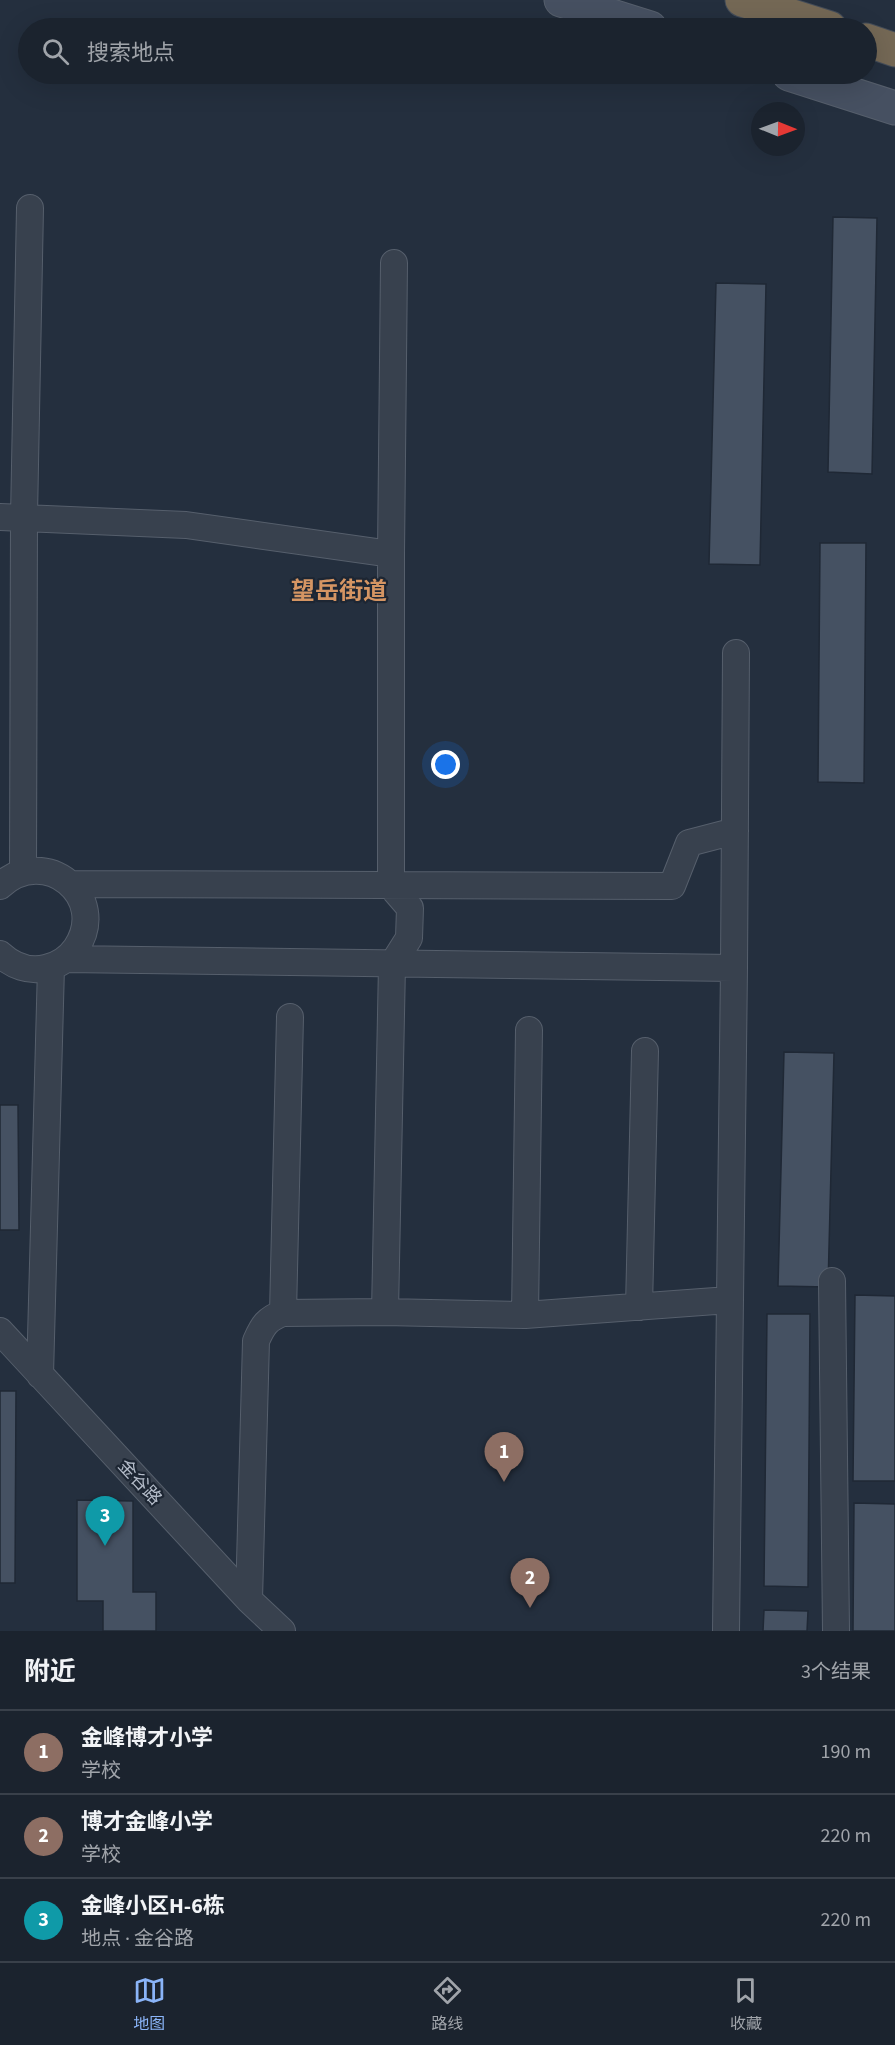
<!DOCTYPE html>
<html lang="zh">
<meta charset="utf-8">
<style>
:root{--surface:#1b232e;--page:#242b36;--text:#f1f3f6;--muted:#a0a4aa;--line:#39404a;--accent:#8ab4f8}
body{margin:0;font-family:"Source Sans 3","Noto Sans SC",sans-serif;background:var(--page);color:var(--text)}
.compass{position:absolute;left:751px;top:102px;width:54px;height:54px;border-radius:50%;background:var(--surface);box-shadow:0 6px 24px #0002;rotate:91deg}
.you{position:absolute;left:446px;top:765px;width:21px;height:21px;margin:-15px;border:4px solid #fff;border-radius:50%;background:#1a73e8;box-shadow:0 0 0 9px #1a73e833}
.badge{display:grid;place-items:center;width:39px;height:39px;border-radius:50%;background:var(--accent);color:#fff;font-size:20px;font-weight:700}
.pin{position:absolute;translate:-50% -50px;filter:drop-shadow(0 2px 3px #0008)}
.pin::after{content:'';position:absolute;top:32px;width:21px;height:18px;background:inherit;clip-path:polygon(0 0,100% 0,50% 100%)}
.list{margin:0;padding:0;list-style:none}
h2{display:flex;justify-content:space-between;align-items:center;height:78px;margin:0;padding:0 24px;font-size:26px}
h2 small{font-size:20px;font-weight:400;color:var(--muted)}
.list li{display:grid;grid-template-columns:39px 1fr auto;gap:18px;align-items:center;box-sizing:border-box;height:84px;padding:0 24px;border-top:2px solid var(--line)}
.list b{display:block;font-size:22px;white-space:nowrap}
.list p{margin:0;font-size:20px;white-space:nowrap;color:var(--muted)}
.list em{font-size:20px;font-style:normal;color:var(--muted)}
.icon{flex:none;width:33px;height:33px;fill:none;stroke:currentColor;stroke-width:2;stroke-linecap:round;stroke-linejoin:round}
.map{position:relative;flex:none;width:895px;height:1631px;overflow:hidden}
.search{position:absolute;background:var(--surface);box-shadow:0 6px 24px #0002;left:18px;right:18px;top:18px;height:66px;display:flex;align-items:center;gap:15px;box-sizing:border-box;padding:0 21px;border-radius:33px;color:var(--muted);font-size:22px}
.sheet{height:330px;background:var(--surface)}
nav{display:flex;justify-content:space-around;align-items:center;box-sizing:border-box;height:84px;border-top:2px solid var(--line);background:var(--surface);font-size:16px;color:var(--muted)}
nav a{display:grid;justify-items:center;gap:3px}
nav .on{color:var(--accent)}
.map>svg:first-child{display:block}
.building{fill:#455162;stroke:#1f2835;stroke-width:1.5}
.lines{fill:none;stroke-linecap:round;stroke-linejoin:round}
.street-casing{stroke:#565f6c;stroke-width:28}
.secondary-casing{stroke:#565f6c;stroke-width:35}
.highway-casing{stroke:#434c59;stroke-width:35}
.street{stroke:#38414e;stroke-width:26}
.secondary{stroke:#465061;stroke-width:33}
.highway{stroke:#746855;stroke-width:33}
.labels{text-anchor:middle;stroke-width:4.5;stroke-linejoin:round;paint-order:stroke}
.street-label{font-size:18px;fill:#b4bcc9;stroke:#1d2633}
.district-label{font-size:24px;font-weight:bold;fill:#d59563;stroke:#1d2633}
</style>
<div class="map">
<svg width="895" height="1631" viewBox="0 0 895 1631">
<rect width="100%" height="100%" fill="#242f3e"/>
<path class="building" d="M833,217L877,218L872,474L828,472Z
M716,283L766,284L760,565L709,564Z
M820,543H866L864,783L818,782Z
M784,1052L834,1053L828,1287L778,1286Z
M0,1105H18L19,1230H0Z
M855,1295L895,1296V1481H853Z
M767,1314H810L808,1587L764,1586Z
M0,1391H16L15,1583H0Z
M77,1500L133,1501V1592H156V1631H103V1601H77Z
M854,1503L895,1504V1631H853Z
M764,1610L808,1611L807,1631H763Z"/>
<g class="lines">
<defs>
<path id="street" d="M0,517L186,525L391,554
M23,872L24,517L30,208
M70,884L672,886L689,843L735,831
M0,886C45,844 110,897 76,948C69,958 59,965 46,968C29,972 13,966 0,954
M66,959L734,968
M832,1281L836,1631
M639,1307L645,1051
M385,1312L392,965L409,938L410,908L391,886V554L394,263
M283,1313L290,1017
M525,1315L529,1030
M0,1331L249,1600L282,1631
M40,1375L51,967
M249,1600L256,1341C263,1325 267,1319 283,1313L385,1312L525,1315L729,1300
M726,1631L734,968L736,653"/>
<path id="secondary" d="M561,0L650,28
M789,74L895,108"/>
<path id="highway" d="M742,0L830,28
M866,40L895,50"/>
</defs>
<use href="#street" class="street-casing"/>
<use href="#secondary" class="secondary-casing"/>
<use href="#highway" class="highway-casing"/>
<use href="#street" class="street"/>
<use href="#secondary" class="secondary"/>
<use href="#highway" class="highway"/>
</g>
<g class="labels">
<g class="street-label">
<text transform="translate(140 1482) rotate(47)" y="6">金谷路</text>
</g>
<g class="district-label">
<text x="339" y="599">望岳街道</text>
</g>
</g>
</svg>
<svg class="compass" viewBox="-18 -18 36 36"><path d="M0-13l5 13h-10z" fill="#e53935"/><path d="M0 13l5-13h-10z" fill="#a0a4aa"/></svg>
<div class="you"></div>
<div class="pin badge" style="left:504px;top:1482px;background:#8d6e63">1</div>
<div class="pin badge" style="left:530px;top:1608px;background:#8d6e63">2</div>
<div class="pin badge" style="left:105px;top:1546px;background:#0f9aa8">3</div>
<div class="search"><svg class="icon" aria-label="search" viewBox="0 0 24 24"><circle cx="10" cy="10" r="6"/><path d="M15 15l6 6"/></svg>搜索地点</div>
</div>
<section class="sheet">
<h2>附近<small>3个结果</small></h2>
<ul class="list">
<li><span class="badge" style="background:#8d6e63">1</span><div><b>金峰博才小学</b><p>学校</p></div><em>190 m</em></li>
<li><span class="badge" style="background:#8d6e63">2</span><div><b>博才金峰小学</b><p>学校</p></div><em>220 m</em></li>
<li><span class="badge" style="background:#0f9aa8">3</span><div><b>金峰小区H-6栋</b><p>地点 · 金谷路</p></div><em>220 m</em></li>
</ul>
</section>
<nav>
<a class="on"><svg class="icon" aria-label="map" viewBox="0 0 24 24"><path d="M3 6l6-2 6 2 6-2v14l-6 2-6-2-6 2zM9 4v14M15 6v14"/></svg>地图</a>
<a><svg class="icon" aria-label="directions" viewBox="0 0 24 24"><path d="M12 3l9 9-9 9-9-9zM9 14v-3h6M13 9l2 2-2 2"/></svg>路线</a>
<a><svg class="icon" aria-label="saved" viewBox="0 0 24 24"><path d="M7 4h10v16l-5-4-5 4z"/></svg>收藏</a>
</nav>
